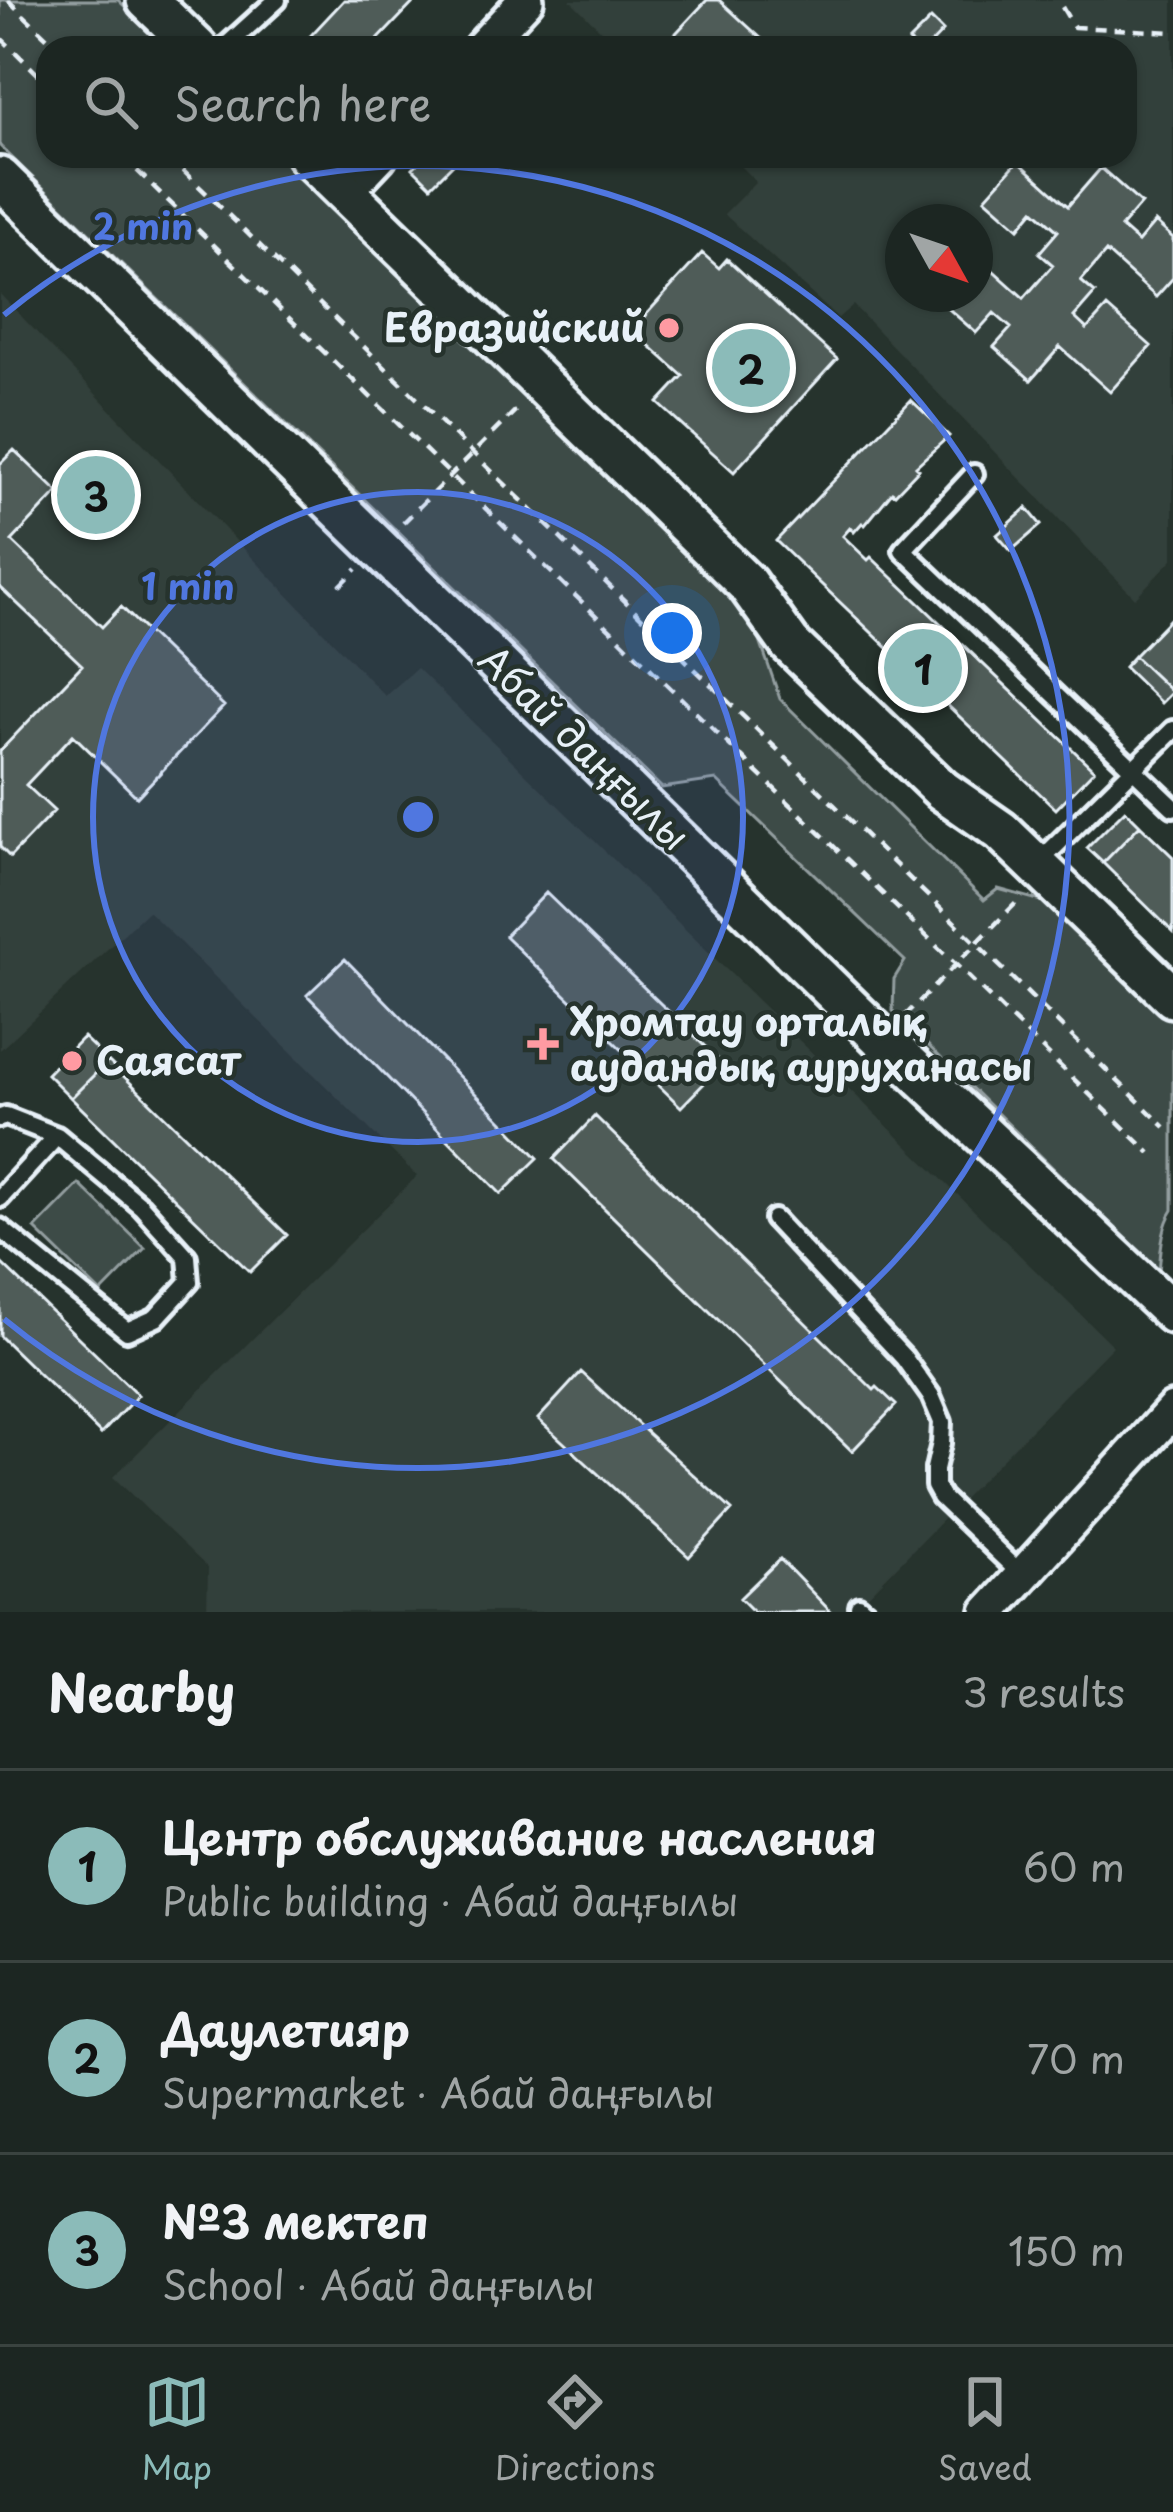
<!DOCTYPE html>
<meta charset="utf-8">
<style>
:root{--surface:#1c2622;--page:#252e2a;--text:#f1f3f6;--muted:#a0a5a5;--line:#3a4340;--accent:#8bbbb9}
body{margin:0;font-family:"Playpen Sans",sans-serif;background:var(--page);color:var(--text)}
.compass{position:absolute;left:885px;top:204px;width:108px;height:108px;border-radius:50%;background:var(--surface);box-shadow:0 3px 9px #0004;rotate:130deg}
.you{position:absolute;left:672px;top:633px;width:42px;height:42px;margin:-30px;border:9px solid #fff;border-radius:50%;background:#1a73e8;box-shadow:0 0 0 18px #1a73e833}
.badge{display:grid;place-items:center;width:78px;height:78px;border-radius:50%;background:var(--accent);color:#111;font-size:39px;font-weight:700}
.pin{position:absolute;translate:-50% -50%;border:6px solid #fff;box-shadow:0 3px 12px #0006}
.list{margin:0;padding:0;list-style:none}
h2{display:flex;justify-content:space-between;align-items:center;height:156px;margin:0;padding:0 48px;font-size:51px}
h2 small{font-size:39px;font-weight:400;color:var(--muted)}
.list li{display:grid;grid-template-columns:78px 1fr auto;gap:36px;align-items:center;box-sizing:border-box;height:192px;padding:0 48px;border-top:3px solid var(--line)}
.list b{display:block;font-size:45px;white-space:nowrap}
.list p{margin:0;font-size:39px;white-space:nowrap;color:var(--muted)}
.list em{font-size:39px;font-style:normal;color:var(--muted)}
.icon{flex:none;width:66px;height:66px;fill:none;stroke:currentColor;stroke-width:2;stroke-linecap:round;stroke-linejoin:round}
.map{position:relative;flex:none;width:1173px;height:1612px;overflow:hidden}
.search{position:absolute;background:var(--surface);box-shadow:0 3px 9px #0004;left:36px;right:36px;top:36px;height:132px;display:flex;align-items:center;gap:30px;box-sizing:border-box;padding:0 42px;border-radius:36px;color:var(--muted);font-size:45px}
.sheet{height:732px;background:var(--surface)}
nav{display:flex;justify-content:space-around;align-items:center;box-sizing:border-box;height:168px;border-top:3px solid var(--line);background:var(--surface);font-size:33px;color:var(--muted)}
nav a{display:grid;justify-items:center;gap:6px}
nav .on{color:var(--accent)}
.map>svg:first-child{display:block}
.built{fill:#333f3a;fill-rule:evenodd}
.green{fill:#3e4b47;stroke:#939ea0;stroke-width:3}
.building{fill:#505c59;stroke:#e8f1f8;stroke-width:3}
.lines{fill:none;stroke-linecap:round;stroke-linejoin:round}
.service-casing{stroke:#e8f1f8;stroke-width:26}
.minor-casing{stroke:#e8f1f8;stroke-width:42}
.tertiary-casing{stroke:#e8f1f8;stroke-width:48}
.path{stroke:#e8f1f8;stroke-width:4.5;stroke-dasharray:12 9;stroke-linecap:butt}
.service{stroke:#26332d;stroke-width:16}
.minor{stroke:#26332d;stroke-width:33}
.tertiary{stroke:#26332d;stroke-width:39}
.ring{fill:none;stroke:#5077e0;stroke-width:6}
.poi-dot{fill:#ff9aa2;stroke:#26332d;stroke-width:4.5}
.labels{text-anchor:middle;stroke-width:9;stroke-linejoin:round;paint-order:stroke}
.poi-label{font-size:39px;font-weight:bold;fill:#e8f1f8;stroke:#26332d;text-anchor:start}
.street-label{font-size:39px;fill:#e8f1f8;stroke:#26332d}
.centre{fill:#5077e0;stroke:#26332d;stroke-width:6}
.ring-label{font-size:36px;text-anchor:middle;font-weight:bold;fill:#5077e0;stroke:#26332d;stroke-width:9;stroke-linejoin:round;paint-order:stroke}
</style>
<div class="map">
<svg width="1173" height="1612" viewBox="0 0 1173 1612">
<rect width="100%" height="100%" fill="#26332d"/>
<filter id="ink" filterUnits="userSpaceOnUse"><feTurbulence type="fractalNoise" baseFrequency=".00833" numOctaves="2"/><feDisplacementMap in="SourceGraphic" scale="24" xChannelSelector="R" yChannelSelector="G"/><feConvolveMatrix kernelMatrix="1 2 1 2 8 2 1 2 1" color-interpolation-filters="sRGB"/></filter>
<g filter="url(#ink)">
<path class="built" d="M570,0H1173V559L1135,598L853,305L838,318L724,214L756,182L730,156H1125V48H619ZM903,222H975V294H903Z
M0,294L385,696L417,668L1113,1346L852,1612H207L208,1568L113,1477L417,1176L148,911L0,1050Z"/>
<path class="green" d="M0,0H118L168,48H48V156H279L749,609L780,699L984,900L998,889L1064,907L1173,1014V1210C1161,1228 1161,1251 1159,1272L893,1011L894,979L905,961L716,780L662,788L0,146Z
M79,1184L145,1248L101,1293L35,1229Z"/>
<path class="building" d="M344,0H416L370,48H299Z
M707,0H719L765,42L760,48H666L664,46Z
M931,19L943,31L927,48H916L909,41Z
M425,156H461L431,186L413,168Z
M1018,161L1068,206L1101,168L1141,204L1121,227L1138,242L1155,222L1173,238V278L1156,297L1106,252L1081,281L1095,293L1074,317L1087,329L1107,307L1151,346L1110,392L1060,347L1031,380L994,347L1011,328L994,313L976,333L935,297L938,294H975V254L1024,298L1053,265L1039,253L1058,231L1034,210L1019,228L985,198Z
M702,253L719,268L727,259L837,359L734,472L658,403L683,376L632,330Z
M911,400L949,436L916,466L919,469L895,494L892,492L865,525L862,523L854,532L850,528L843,536L868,560L871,557L1094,770L1056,809L776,541Z
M14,450L58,492L12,541L102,627L121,607L224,706L137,797L73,735L26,785L54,811L10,857L0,847V751L82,665L0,587V464Z
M1027,508L1041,525L1011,551L997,535Z
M1173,616V690L1172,692L1134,656Z
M1134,656L1172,692L1161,703L1124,667Z
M1125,810L1140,825L1103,863L1087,848Z
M1140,825L1173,857V932L1103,863Z
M546,893L723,1064L681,1107L505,936Z
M345,959L538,1158L501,1194L307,995Z
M83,1037L108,1061L71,1098L47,1074Z
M108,1061L287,1235L250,1272L71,1098Z
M595,1116L874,1390L877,1387L896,1405L852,1451L554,1159Z
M0,1262L138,1395L101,1434L0,1336Z
M581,1372L732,1510L689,1557L538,1419Z
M780,1559L831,1612H754L740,1598Z"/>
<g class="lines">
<defs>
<path id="service" d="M224,48L277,0
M974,474L903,550L1173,807
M1037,864L1173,730
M0,1118L6,1116L57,1136L141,1206L187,1257L189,1282L156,1318L127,1331L0,1228
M0,1198L57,1136
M774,1219L904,1358L931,1396L942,1422L941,1443L935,1469V1486L941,1497L1022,1575
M859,1606L866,1612"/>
<path id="minor" d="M481,48L526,0
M345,192L379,156
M989,1612L1173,1410"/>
<path id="tertiary" d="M147,0L197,48
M308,156L747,584L790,644L942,790L1001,831L1173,997
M0,178L882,1039L1173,1313"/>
</defs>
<use href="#service" class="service-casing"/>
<use href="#minor" class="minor-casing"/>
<use href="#tertiary" class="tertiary-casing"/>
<path class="path" d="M8,0L58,48
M1062,7L1074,27L1173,32
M0,37L48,84
M122,156L1150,1153
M168,156L1165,1127
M403,523L518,408
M340,586L357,569
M904,1017L1022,897
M848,1074L859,1064"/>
<use href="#service" class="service"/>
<use href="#minor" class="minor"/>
<use href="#tertiary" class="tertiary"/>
</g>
</g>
<circle cx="418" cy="817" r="325" fill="#5077e0" fill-opacity=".12"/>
<g class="ring">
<circle cx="418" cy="817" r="325"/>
<path d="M4 315A651 651 0 1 1 4 1319"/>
</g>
<g class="poi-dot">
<circle cx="669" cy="328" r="12"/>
<path d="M537 1026h12v12h12v12h-12v12h-12v-12h-12v-12h12z"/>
<circle cx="72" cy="1061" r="12"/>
</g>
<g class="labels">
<g class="poi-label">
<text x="645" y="342" text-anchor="end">Евразийский</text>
<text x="570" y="1036">Хромтау орталық<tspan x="570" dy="45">аудандық ауруханасы</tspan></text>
<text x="96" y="1075">Саясат</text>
</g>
<g class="street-label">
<text transform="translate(584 748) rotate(44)" y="14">Абай даңғылы</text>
</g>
</g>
<circle cx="418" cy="817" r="18" class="centre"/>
<g class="ring-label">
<text x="143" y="240">2 min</text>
<text x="188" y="600">1 min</text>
</g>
</svg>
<svg class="compass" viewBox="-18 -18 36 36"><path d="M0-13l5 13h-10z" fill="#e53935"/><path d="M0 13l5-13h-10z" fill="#a0a5a5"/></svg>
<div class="you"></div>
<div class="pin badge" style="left:923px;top:668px">1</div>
<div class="pin badge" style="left:751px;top:368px">2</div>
<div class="pin badge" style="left:96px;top:495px">3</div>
<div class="search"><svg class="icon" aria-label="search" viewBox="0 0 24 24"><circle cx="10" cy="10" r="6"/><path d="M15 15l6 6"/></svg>Search here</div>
</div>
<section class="sheet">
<h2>Nearby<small>3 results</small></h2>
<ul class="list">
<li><span class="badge">1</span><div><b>Центр обслуживание насления</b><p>Public building · Абай даңғылы</p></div><em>60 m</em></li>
<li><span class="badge">2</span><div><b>Даулетияр</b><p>Supermarket · Абай даңғылы</p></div><em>70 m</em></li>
<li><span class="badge">3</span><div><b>№3 мектеп</b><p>School · Абай даңғылы</p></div><em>150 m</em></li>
</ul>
</section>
<nav>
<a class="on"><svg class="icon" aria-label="map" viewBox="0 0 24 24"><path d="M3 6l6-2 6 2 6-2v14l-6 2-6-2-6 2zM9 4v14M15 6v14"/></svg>Map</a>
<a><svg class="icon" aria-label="directions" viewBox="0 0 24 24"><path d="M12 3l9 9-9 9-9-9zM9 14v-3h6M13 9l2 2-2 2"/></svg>Directions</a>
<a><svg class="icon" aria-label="saved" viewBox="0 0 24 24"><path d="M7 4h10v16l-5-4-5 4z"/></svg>Saved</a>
</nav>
